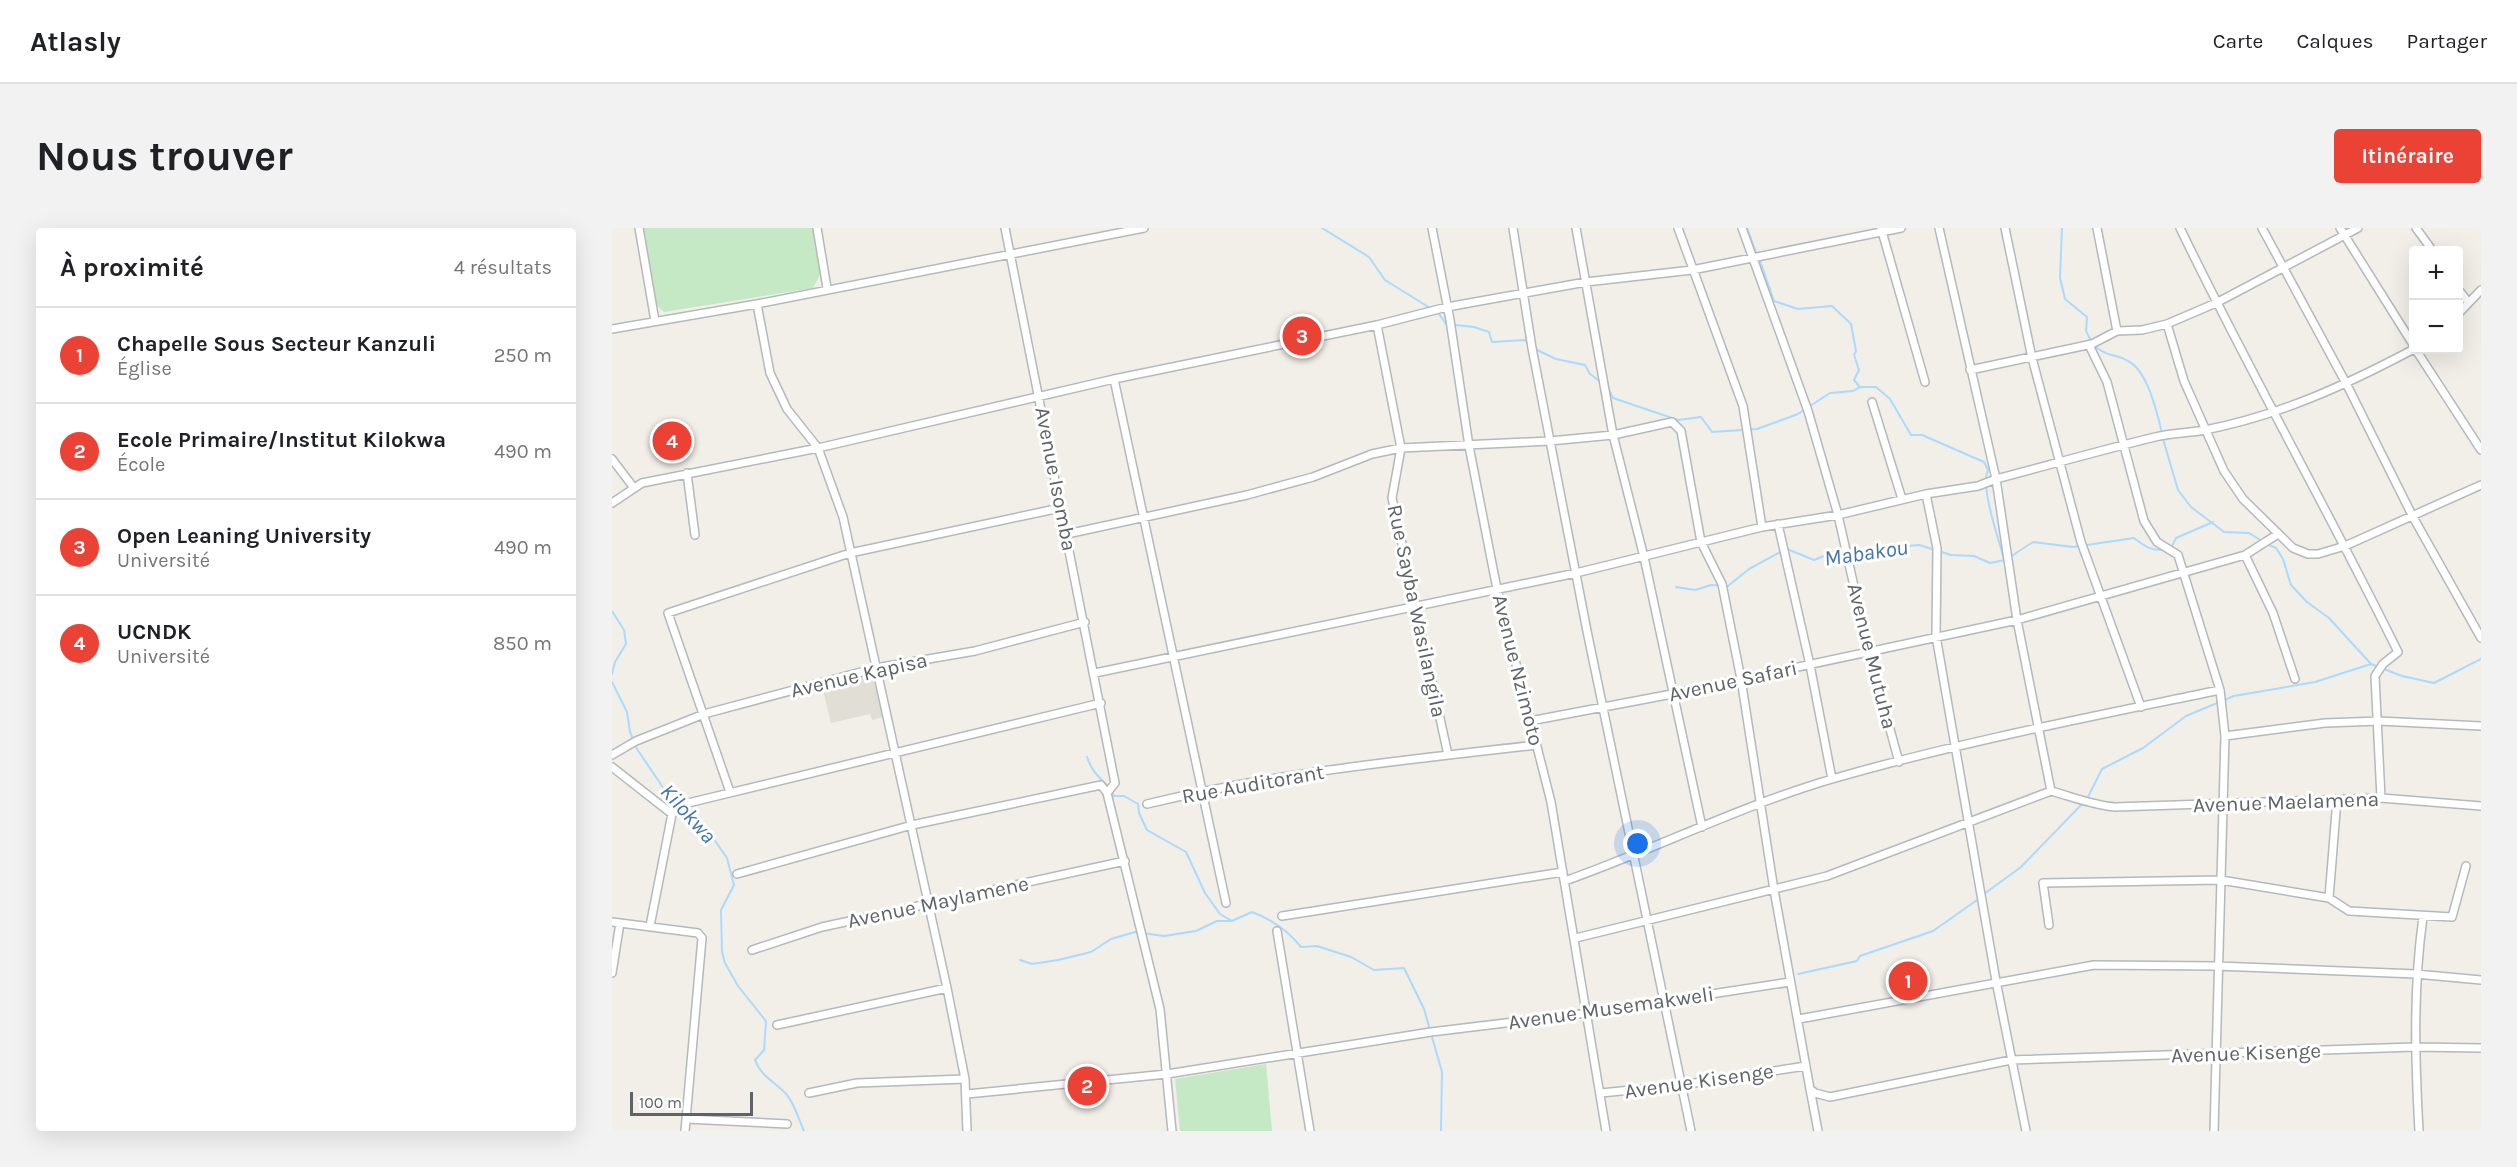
<!DOCTYPE html>
<html lang="fr">
<meta charset="utf-8">
<style>
:root{--surface:#fff;--page:#f2f2f2;--text:#202124;--muted:#757577;--line:#e0e0e0;--accent:#ea4335}
body{margin:0;font-family:Karla,sans-serif;background:var(--page);color:var(--text)}
.controls{position:absolute;right:18px;top:18px;display:grid;overflow:hidden;border-radius:6px;box-shadow:0 6px 24px #0002}
.controls button{width:54px;height:54px;display:grid;place-items:center;padding:0;border:0;border-bottom:2px solid var(--line);background:var(--surface);color:var(--text);font:30px sans-serif}
.scale{position:absolute;left:18px;bottom:15px;width:123px;box-sizing:border-box;padding-left:6px;border:3px solid #5f6368;border-top:0;font-size:16px;line-height:21px;white-space:nowrap;color:#5f6368;-webkit-text-stroke:4px #fff;paint-order:stroke}
.you{position:absolute;left:1026px;top:616px;width:21px;height:21px;margin:-15px;border:4px solid #fff;border-radius:50%;background:#1a73e8;box-shadow:0 0 0 9px #1a73e833}
.badge{display:grid;place-items:center;width:39px;height:39px;border-radius:50%;background:var(--accent);color:#fff;font-size:20px;font-weight:700}
.pin{position:absolute;translate:-50% -50%;border:3px solid #fff;box-shadow:0 2px 6px #0006}
.list{margin:0;padding:0;list-style:none}
h2{display:flex;justify-content:space-between;align-items:center;height:78px;margin:0;padding:0 24px;font-size:26px}
h2 small{font-size:20px;font-weight:400;color:var(--muted)}
.list li{display:grid;grid-template-columns:39px 1fr auto;gap:18px;align-items:center;box-sizing:border-box;height:96px;padding:0 24px;border-top:2px solid var(--line)}
.list b{display:block;font-size:22px;white-space:nowrap}
.list p{margin:0;font-size:20px;white-space:nowrap;color:var(--muted)}
.list em{font-size:20px;font-style:normal;color:var(--muted)}
.map{position:relative;flex:none;width:1869px;height:903px;overflow:hidden;border-radius:6px}
header{display:flex;align-items:center;gap:36px;box-sizing:border-box;height:84px;padding:0 30px;background:var(--surface);border-bottom:2px solid var(--line)}
header strong{font-size:28px}
nav{display:flex;gap:33px;margin-inline-start:auto;font-size:21px}
.intro{display:flex;align-items:center;justify-content:space-between;box-sizing:border-box;height:144px;padding:0 36px}
h1{margin:0;font-size:42px}
.button{padding:15px 27px;border-radius:6px;background:var(--accent);color:#fff;font-size:21px;font-weight:700}
main{display:flex;gap:36px;padding:0 36px}
aside{flex:1;background:var(--surface);border-radius:6px;box-shadow:0 6px 24px #0002}
.map>svg:first-child{display:block}
.education{fill:#e1ded6}
.green{fill:#c5e8c5}
.lines{fill:none;stroke-linecap:round;stroke-linejoin:round}
.stream{stroke:#aadaff;stroke-width:2}
.street-casing{stroke:#b5b8bc;stroke-width:10}
.street{stroke:#fff;stroke-width:7}
.labels{text-anchor:middle;stroke-width:6;stroke-linejoin:round;paint-order:stroke}
.street-label{font-size:21px;fill:#5f6368;stroke:#fff}
.water-label{font-size:22px;font-style:italic;fill:#4174aa;stroke:#fff}
</style>
<header>
<strong>Atlasly</strong>
<nav><a>Carte</a><a>Calques</a><a>Partager</a></nav>
</header>
<div class="intro"><h1>Nous trouver</h1><a class="button">Itinéraire</a></div>
<main>
<aside>
<h2>À proximité<small>4 résultats</small></h2>
<ul class="list">
<li><span class="badge">1</span><div><b>Chapelle Sous Secteur Kanzuli</b><p>Église</p></div><em>250 m</em></li>
<li><span class="badge">2</span><div><b>Ecole Primaire/Institut Kilokwa</b><p>École</p></div><em>490 m</em></li>
<li><span class="badge">3</span><div><b>Open Leaning University</b><p>Université</p></div><em>490 m</em></li>
<li><span class="badge">4</span><div><b>UCNDK</b><p>Université</p></div><em>850 m</em></li>
</ul>
</aside>
<div class="map">
<svg width="1869" height="903" viewBox="0 0 1869 903">
<rect width="100%" height="100%" fill="#f1efe8"/>
<path class="education" d="M261,445L271,489L260,492L258,486L219,495L210,458Z"/>
<path class="green" d="M28,0H202L209,45L201,60L52,84L44,77Z
M654,836L660,903H568L563,851Z"/>
<g class="lines">
<path class="stream" d="M710,0L757,29L773,52L818,80
M1135,0L1145,27
M1450,0L1448,50L1453,71L1475,89L1474,103L1479,113
M1147,30L1162,73L1186,81L1220,78L1239,96L1244,123L1242,127L1247,142L1242,152L1247,158
M825,83L834,96L862,99L877,104L880,114L913,112L918,118
M1482,118C1499,131 1503,125 1516,133C1536,143 1545,185 1550,205
M923,121L944,131L973,137L978,146L990,155
M995,158L1001,170L1066,192L1089,189L1100,204L1145,201L1186,186L1218,165L1241,163L1248,159H1264L1278,171L1299,207H1310L1372,234L1376,242C1368,260 1387,311 1392,332
M1551,211L1566,262L1579,279L1612,304L1637,305L1650,313
M1655,316L1664,320L1671,331L1679,357L1695,374L1717,390L1759,436L1790,448L1822,455L1869,431
M1559,320L1564,310L1601,294
M1175,321L1202,332L1219,325L1232,324
M1237,323L1307,317L1339,327L1362,328L1378,335L1393,332
M1398,329L1421,314L1461,319L1522,310C1532,318 1540,324 1554,321
M1064,359L1083,362L1099,357L1116,358L1137,341L1170,323
M0,383L12,402L14,416L3,434L0,446
M0,454L15,484L18,504L25,521L56,567L92,597L115,630L122,657L109,682L110,724L113,735L126,758L154,793L152,822L143,832C149,849 165,855 175,867C183,877 187,892 192,903
M475,529C483,552 494,551 502,568H512L526,576L527,585L535,602L574,624L593,665L608,686L620,693
M1475,571L1490,541L1531,520L1574,488L1622,468L1703,454L1759,436
M1372,666L1409,639L1471,575
M408,732L420,736L446,732L479,724L499,711L523,704L552,708L584,703L605,693H620L640,684C659,691 676,703 689,719L705,718L739,729L762,742L792,740L812,781L830,844L829,903
M1186,746L1245,733L1248,728L1321,703L1368,670"/>
<defs>
<path id="street" d="M27,0L43,93
M205,0L215,60
M393,0L503,555L495,565L548,781L560,903
M820,0L838,92L857,218L885,361L939,574L994,903
M901,0L920,120L975,403L1079,903
M964,0L1001,207L1032,329L1090,599
M1066,0L1131,178L1150,299
M1130,0L1196,183L1226,287L1257,425L1287,534
M1269,0L1313,154
M1327,0L1384,251L1405,392L1439,563
M1393,0L1420,130L1469,314L1529,479
M1485,0L1505,103
M1568,0C1637,143 1716,282 1786,424L1771,436L1763,448L1769,570
M1650,0L1735,157L1801,289L1869,410
M1728,0L1802,118
M1804,0L1820,22
M1846,61L1856,74
M145,76L158,145L175,181L206,220L231,289L335,760L353,851L355,903
M1846,86L1869,62
M1555,96L1572,153L1612,243L1631,271L1681,320L1696,326H1706L1733,318L1869,257
M765,97L789,220L780,270L836,527
M0,101L145,76L532,0
M1477,117L1495,154L1532,293L1545,314L1566,327L1608,462L1613,508L1602,903
M1804,122L1869,222
M1358,142L1480,116L1505,103L1530,102L1555,96L1604,75L1746,0
M502,151L614,675
M1260,174L1290,271
M0,231L22,260
M75,245L83,307
M1314,266L1325,320L1324,408L1384,753L1414,903
M0,275L30,255L206,220L502,151L765,97L835,79L974,54L1080,42L1289,0
M1166,296L1198,437L1220,551
M455,306L635,267L701,249L760,226L789,220L938,213L1001,207L1060,194L1069,203L1089,314L1110,356L1129,451L1162,662L1198,861L1203,865L1218,869L1399,832L1802,819L1869,820
M1633,327L1661,385L1683,451
M483,445L964,345L1150,299L1226,287L1314,266L1366,258L1384,251C1437,237 1490,222 1543,209C1560,205 1577,205 1593,202C1669,187 1734,157 1802,121
M918,493L1060,466L1405,392L1633,327L1666,306
M1613,508L1713,495L1767,493L1869,498
M0,527L24,513L92,486L264,440L363,423L473,394
M0,539L60,586
M118,564L56,385L238,325L448,280
M535,576C662,545 794,532 924,517
M125,646L300,597L489,557L495,565
M953,653C1043,621 1128,578 1220,551C1348,514 1478,489 1608,462
M1717,670L1725,571
M670,688L951,644
M0,694L86,705L90,710L73,903
M1437,697L1431,655L1609,652L1717,670L1737,683L1840,689L1854,638
M38,698L60,586L72,576L489,475
M665,703L698,903
M964,710L1215,648L1439,563C1461,569 1480,577 1503,579L1769,570L1869,578
M140,722L210,699L513,633
M0,745L8,695
M1187,791L1482,737L1605,738L1804,746L1869,752
M165,797L335,760
M1198,861L1206,903
M197,865L245,855L353,851
M989,865L1069,857L1194,838
M355,866L555,846L819,804L975,785L1178,754
M74,891L175,896
M1807,903C1803,830 1801,761 1811,689"/>
</defs>
<use href="#street" class="street-casing"/>
<use href="#street" class="street"/>
</g>
<g class="labels">
<g class="street-label">
<text transform="translate(444 251) rotate(79)" y="7">Avenue Isomba</text>
<text transform="translate(805 383) rotate(78)" y="7">Rue Sayba Wasilangila</text>
<text transform="translate(1260 428) rotate(76)" y="7">Avenue Mutuha</text>
<text transform="translate(906 442) rotate(76)" y="7">Avenue Nzimoto</text>
<text transform="translate(247 447) rotate(-13)" y="7">Avenue Kapisa</text>
<text transform="translate(1121 453) rotate(-12)" y="7">Avenue Safari</text>
<text transform="translate(641 556) rotate(-10)" y="7">Rue Auditorant</text>
<text transform="translate(1674 574) rotate(-2)" y="7">Avenue Maelamena</text>
<text transform="translate(326 674) rotate(-12)" y="7">Avenue Maylamene</text>
<text transform="translate(999 780) rotate(-8)" y="7">Avenue Musemakweli</text>
<text transform="translate(1634 825) rotate(-2)" y="7">Avenue Kisenge</text>
<text transform="translate(1087 853) rotate(-8)" y="7">Avenue Kisenge</text>
</g>
<g class="water-label">
<text transform="translate(1254 324) rotate(-8)" y="8">Mabakou</text>
<text transform="translate(77 585) rotate(48)" y="8">Kilokwa</text>
</g>
</g>
</svg>
<div class="controls">
<button>+</button>
<button>−</button>
</div>
<div class="scale">100 m</div>
<div class="you"></div>
<div class="pin badge" style="left:1296px;top:753px">1</div>
<div class="pin badge" style="left:475px;top:858px">2</div>
<div class="pin badge" style="left:690px;top:108px">3</div>
<div class="pin badge" style="left:60px;top:213px">4</div>
</div>
</main>
